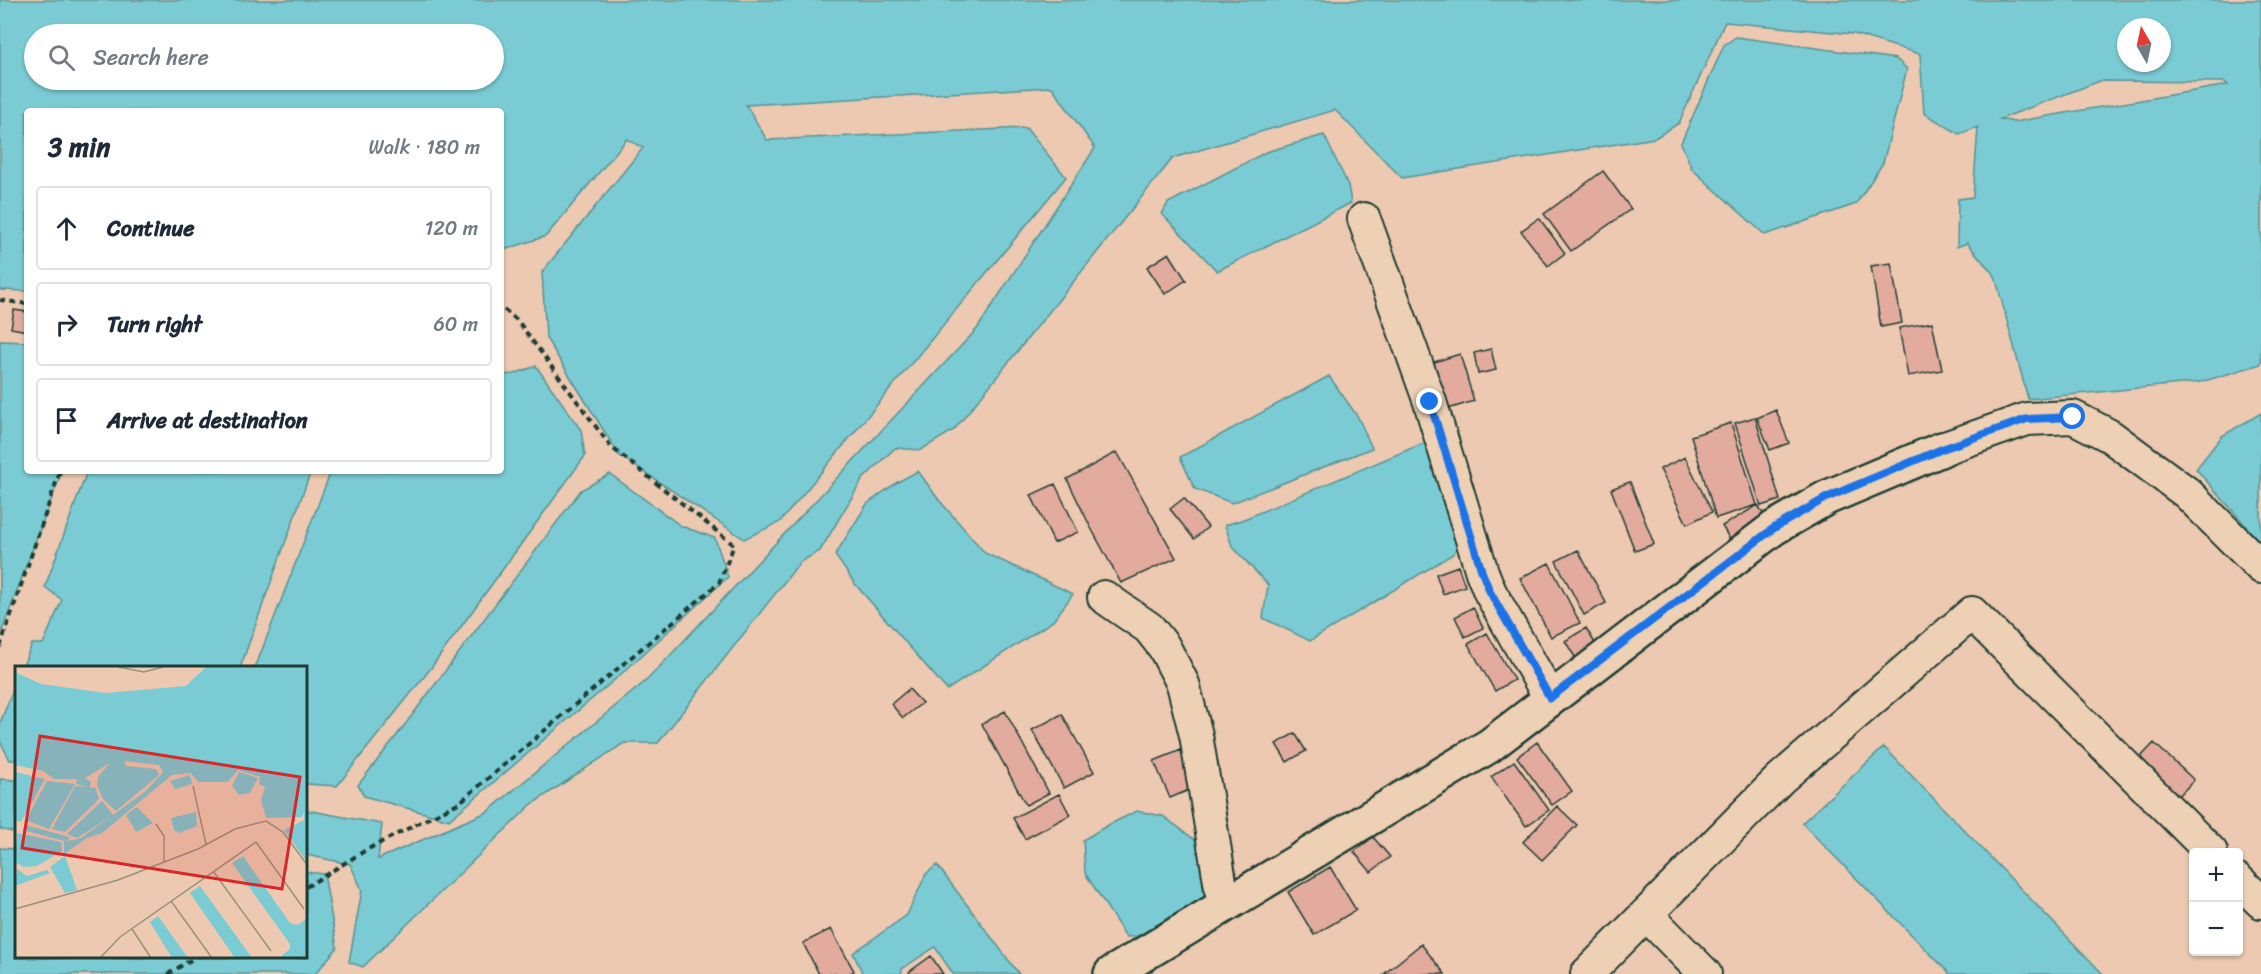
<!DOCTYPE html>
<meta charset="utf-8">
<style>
:root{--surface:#fff;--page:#f6f6f7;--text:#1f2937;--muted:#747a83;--line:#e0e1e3}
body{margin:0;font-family:Sriracha,sans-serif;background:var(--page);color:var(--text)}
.controls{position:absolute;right:18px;bottom:18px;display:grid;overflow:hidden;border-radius:6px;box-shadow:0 2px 4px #0004}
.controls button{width:54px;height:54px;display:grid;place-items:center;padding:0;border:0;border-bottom:2px solid var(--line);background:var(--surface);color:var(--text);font:30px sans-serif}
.compass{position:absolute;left:2117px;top:18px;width:54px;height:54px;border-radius:50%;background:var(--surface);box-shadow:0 2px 4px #0004;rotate:351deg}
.stop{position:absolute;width:18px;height:18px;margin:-14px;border:4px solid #1a73e8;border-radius:50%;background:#fff}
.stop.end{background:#1a73e8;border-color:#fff;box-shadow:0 2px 6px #0008}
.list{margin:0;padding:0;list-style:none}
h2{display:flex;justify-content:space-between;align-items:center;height:78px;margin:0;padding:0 24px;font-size:26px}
h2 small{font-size:20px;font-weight:400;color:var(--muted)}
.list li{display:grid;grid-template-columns:39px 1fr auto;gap:18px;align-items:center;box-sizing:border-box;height:84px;margin:0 12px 12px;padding:0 12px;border:2px solid var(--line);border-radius:6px}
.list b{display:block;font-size:22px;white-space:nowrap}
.list em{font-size:20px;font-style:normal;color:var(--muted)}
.icon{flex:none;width:33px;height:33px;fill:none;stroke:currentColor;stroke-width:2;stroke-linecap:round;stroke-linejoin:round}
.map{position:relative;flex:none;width:2261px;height:974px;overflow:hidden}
.search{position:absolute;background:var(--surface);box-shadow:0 2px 4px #0004;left:24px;top:24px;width:480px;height:66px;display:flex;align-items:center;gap:15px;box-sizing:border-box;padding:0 21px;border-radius:33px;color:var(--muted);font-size:22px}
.panel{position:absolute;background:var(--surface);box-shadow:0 2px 4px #0004;left:24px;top:108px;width:480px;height:366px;border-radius:6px}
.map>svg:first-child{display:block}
.water{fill:#7acbd4;stroke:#569294;stroke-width:1.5;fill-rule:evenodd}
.building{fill:#e3aa9e;stroke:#1f3d34;stroke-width:1.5}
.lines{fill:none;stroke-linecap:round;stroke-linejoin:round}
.street-casing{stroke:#1f3d34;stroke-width:36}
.secondary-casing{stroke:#1f3d34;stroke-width:38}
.path{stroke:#1f3d34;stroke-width:4;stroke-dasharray:6 4.5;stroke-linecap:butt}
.street{stroke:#eed1b5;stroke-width:32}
.secondary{stroke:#eed1b5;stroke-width:33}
.route{stroke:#1a73e8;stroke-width:8}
.inset-road{fill:none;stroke:#9a917e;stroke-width:1.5}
.view{fill:#d62828;fill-opacity:0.15;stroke:#d62828;stroke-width:3}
.inset-edge{fill:none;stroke:#1f3d34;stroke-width:3}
</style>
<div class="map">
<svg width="2261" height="974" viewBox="0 0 2261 974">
<rect width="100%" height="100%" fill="#ecc9b0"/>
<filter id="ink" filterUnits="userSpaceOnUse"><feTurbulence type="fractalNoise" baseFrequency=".0167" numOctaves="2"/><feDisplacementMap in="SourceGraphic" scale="12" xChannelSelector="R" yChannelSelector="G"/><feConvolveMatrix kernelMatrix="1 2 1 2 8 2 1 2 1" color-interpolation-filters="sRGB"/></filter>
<g filter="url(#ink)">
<path class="water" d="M0,0H2261V364L2201,382L2028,399L1995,276L1967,243L1957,247L1958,199L1973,197L1978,127L1959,134L1924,113L1920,54L1854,34L1725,22L1679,123L1655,138L1402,178L1335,110L1173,158L954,430L921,450L895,448L862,480L820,551L800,562L658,743H624L532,804L363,967L349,962L362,890L350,864L306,855V810L382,824L378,859L487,812L647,680L977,329L1095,148L1052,87L746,105L767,140L1026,128L1066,177L780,522L744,539L619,455L546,338L542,272L643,148L627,139L546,236L501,251V111H27V291L0,290ZM2126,27H2162V63H2126ZM34,34H494V80H34ZM2100,81L2225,82L2228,85L2014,122L2000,119Z
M1736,37L1896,59L1907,69L1883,163L1856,204L1765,235L1692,169L1681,143L1724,45Z
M1324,135L1348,185L1351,203L1217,271L1162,214L1168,203L1266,152Z
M0,341L27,342V471H62L0,636Z
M536,366L581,430L585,456L431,668L337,786L306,784V668H255L331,471H501V375L514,374Z
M1329,376L1358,417L1372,448L1232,503L1195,489L1180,457Z
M2261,413V543L2196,469L2222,436Z
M1426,442L1460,543L1453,554L1310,641L1263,618L1268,585L1232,546L1225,525L1244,519Z
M87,471H311L240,668H22L32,644H43L62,600L45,587Z
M918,471L939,500L985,553L1073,594L1053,621L947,690L855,584L835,555L867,504L896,483Z
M610,474L681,526L715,538L728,577L619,676L449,820L364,796L358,785L401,730L581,490Z
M16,682V760H10L0,741V723Z
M1884,747L2103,974H1950L1802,823Z
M0,779L16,780V833L0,829Z
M1137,811L1163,816L1199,843L1204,897L1138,936L1126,937L1085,873L1083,840L1108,825Z
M0,848L16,849V958H306V872L324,874L337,948L315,974H0Z
M937,865L1019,974H953L935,947L902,969L901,974H863L853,953L907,915L926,874Z"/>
<path class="building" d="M1603,171L1631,209L1571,251L1544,214Z
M1539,218L1565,253L1548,266L1521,231Z
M1169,253L1186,280L1165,294L1147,267Z
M1891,263L1902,323L1881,327L1871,266Z
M14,310L27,312V331L11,328Z
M1932,322L1942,370L1908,376L1899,328Z
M1491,349L1496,370L1478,374L1474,353Z
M1460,354L1474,401L1445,410L1431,363Z
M1776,410L1789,443L1770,450L1757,418Z
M1755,417L1780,500L1761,506L1735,423Z
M1731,423L1757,505L1716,518L1691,436Z
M1117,452L1176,558L1121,583L1091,528L1067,479Z
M1685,457L1712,512L1687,524L1660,469Z
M1630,482L1654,544L1635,551L1611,489Z
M1055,484L1078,532L1054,543L1031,495Z
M1184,498L1208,527L1194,539L1170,509Z
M1758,505L1769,524L1733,545L1722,526Z
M1578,550L1606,603L1584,615L1556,561Z
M1549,563L1580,623L1551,637L1520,578Z
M1458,566L1465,586L1443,594L1436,574Z
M1473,607L1483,628L1465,637L1455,617Z
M1586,628L1599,650L1578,662L1565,641Z
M1487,633L1514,680L1495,691L1468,644Z
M909,689L922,703L903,718L891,704Z
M1005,711L1049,793L1026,805L982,724Z
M1062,714L1094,772L1064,788L1032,730Z
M1295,733L1306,751L1287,762L1276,744Z
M1537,742L1572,791L1552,805L1517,757Z
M2154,743L2194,780L2176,799L2136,762Z
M1181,750L1196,787L1170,798L1154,761Z
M1514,761L1549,810L1526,826L1491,777Z
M1059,794L1070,815L1025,839L1013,818Z
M1557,806L1577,825L1542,860L1523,842Z
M1373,837L1390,857L1371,872L1354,852Z
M1330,867L1356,910L1314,935L1288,892Z
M831,929L854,971L848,974H819L803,943Z
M1421,944L1445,974H1384Z
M931,956L943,974H910L909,972Z"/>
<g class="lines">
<defs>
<path id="street" d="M1364,219L1430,402L1482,572L1490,592L1550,698
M1942,449L2027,419L2073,417L2110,436L2187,493L2261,567
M1104,597L1149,628L1164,647L1183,684L1196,735L1224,906
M2238,880L2261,902
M1646,914L1705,974
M1587,974L1780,779L1972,613L2211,852"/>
<path id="secondary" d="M1111,974L1489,746L1774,528L1826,498L1942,449"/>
</defs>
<use href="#street" class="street-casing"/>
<use href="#secondary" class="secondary-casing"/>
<path class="path" d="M0,300L27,304
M0,647L60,471
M306,887L366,850L460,802L719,583L734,545L611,447L517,320L501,307
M168,974L194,958"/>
<use href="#street" class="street"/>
<use href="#secondary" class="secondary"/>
</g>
</g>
<g class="lines" filter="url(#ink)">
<path class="route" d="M1430,402L1482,572L1490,592L1550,698L1774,528L1826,498L1942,449L2027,419L2073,417"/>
</g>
<g transform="translate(15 666)">
<rect width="292" height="292" fill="#ecc9b0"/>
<path d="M191,1H292V196L269,164L289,154V146L287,151L251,152L246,134L250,121L244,118L245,111L223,104L213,116H183L176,107L157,109L87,167L72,172L49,188V175L8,164L11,159L54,171L53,175L66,172L131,125L148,106L144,99L109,95L111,100L141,103L144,109L101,145L88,133L82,119L83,111L95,97L70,112L76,116L75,122L80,121L84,133L50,166L37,163L60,120L73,121L61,118L62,113H39L28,105L0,99V6L26,18L91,27L171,20ZM0,106L30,113L6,156L0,154ZM224,106L243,112L235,127L224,129L217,120ZM175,109L177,118L160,123L155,115ZM32,115L60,118L34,163L11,154ZM87,135L98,149L62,172L52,168ZM122,141L138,157L121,166L111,149ZM181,146L182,160L164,167L159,164L156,152ZM2,167L46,176L47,185L22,200L9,201L0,196ZM50,190L62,224L50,227L35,201ZM228,190L275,257L283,259L292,252V292H264L275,283V278L217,197ZM2,203L12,210L32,204L35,207L0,220ZM185,220L237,292H220L175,227ZM143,250L173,292H157L135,256Z" fill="#7acbd4"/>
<path class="inset-road" d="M103,1L129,6L148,1M178,120L191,178M141,158L149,170V196M198,205L256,285M156,235L197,292M0,243L103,214L183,183L220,163L251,155L268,166L293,200M117,263L136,292M85,292L105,271L241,176L289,243"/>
<path class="view" d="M25,70L285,111L267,223L7,182Z"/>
<rect width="292" height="292" class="inset-edge"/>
</g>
</svg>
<div class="controls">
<button>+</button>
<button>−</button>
</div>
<svg class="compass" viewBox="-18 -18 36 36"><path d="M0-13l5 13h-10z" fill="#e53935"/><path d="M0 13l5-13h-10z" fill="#747a83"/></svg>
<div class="stop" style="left:2073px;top:417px"></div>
<div class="stop end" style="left:1430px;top:402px"></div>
<div class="search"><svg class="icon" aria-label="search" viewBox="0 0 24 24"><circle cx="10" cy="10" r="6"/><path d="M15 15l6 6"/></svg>Search here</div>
<section class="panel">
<h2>3 min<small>Walk · 180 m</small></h2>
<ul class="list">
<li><svg class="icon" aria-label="ahead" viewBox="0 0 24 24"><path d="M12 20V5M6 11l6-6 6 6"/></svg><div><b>Continue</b></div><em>120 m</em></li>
<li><svg class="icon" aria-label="right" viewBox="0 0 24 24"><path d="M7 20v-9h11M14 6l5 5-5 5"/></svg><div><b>Turn right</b></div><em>60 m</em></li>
<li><svg class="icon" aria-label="arrive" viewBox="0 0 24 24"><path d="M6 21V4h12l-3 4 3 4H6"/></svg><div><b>Arrive at destination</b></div></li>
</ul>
</section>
</div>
